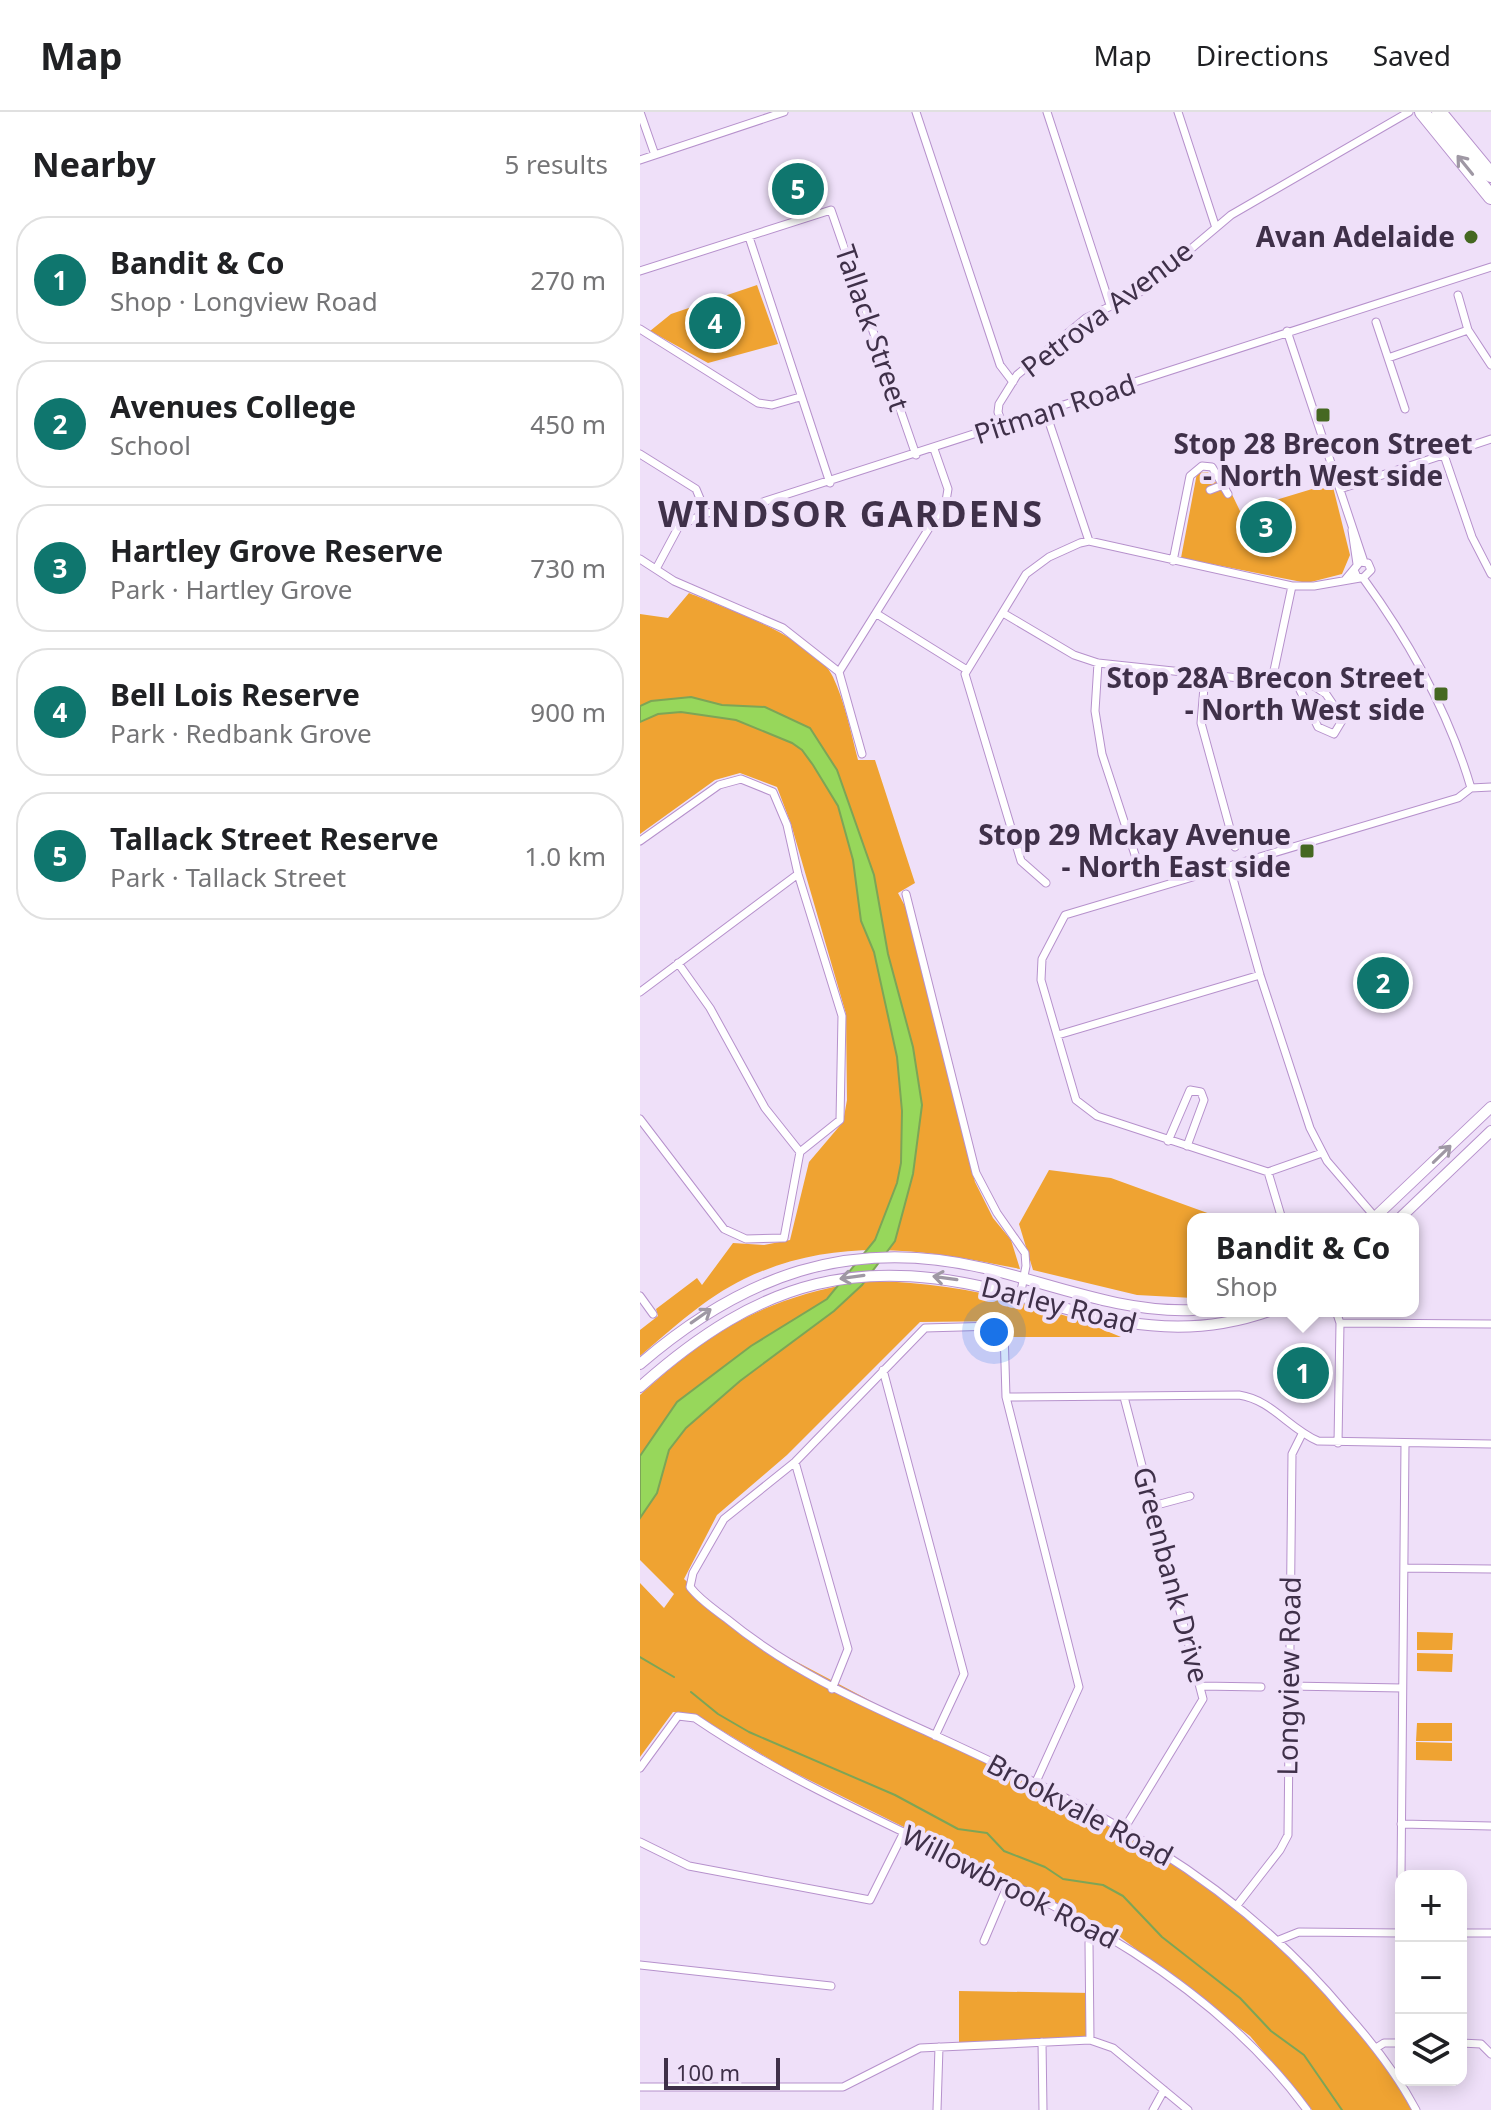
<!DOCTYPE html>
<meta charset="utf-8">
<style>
:root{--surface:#fff;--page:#f2f2f2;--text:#202124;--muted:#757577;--line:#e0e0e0;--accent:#0f766e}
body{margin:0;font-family:"Noto Sans",sans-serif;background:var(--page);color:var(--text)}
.controls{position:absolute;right:24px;bottom:24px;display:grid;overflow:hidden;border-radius:16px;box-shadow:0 4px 20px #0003}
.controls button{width:72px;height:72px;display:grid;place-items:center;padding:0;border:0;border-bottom:2px solid var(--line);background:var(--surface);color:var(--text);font:40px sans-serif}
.scale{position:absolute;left:24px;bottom:20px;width:116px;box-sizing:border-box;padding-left:8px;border:4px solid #3f3049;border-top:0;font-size:22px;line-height:28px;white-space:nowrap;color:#3f3049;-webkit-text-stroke:6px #efe0f9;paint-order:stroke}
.you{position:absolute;left:354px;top:1220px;width:28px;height:28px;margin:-20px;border:6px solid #fff;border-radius:50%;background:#1a73e8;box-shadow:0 0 0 12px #1a73e833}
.badge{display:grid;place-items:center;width:52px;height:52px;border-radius:50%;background:var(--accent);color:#fff;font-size:26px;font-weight:700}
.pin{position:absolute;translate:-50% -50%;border:4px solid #fff;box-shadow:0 2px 8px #0006}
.popup{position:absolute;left:547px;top:1101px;width:232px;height:104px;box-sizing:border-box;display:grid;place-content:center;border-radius:16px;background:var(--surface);filter:drop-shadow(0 2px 6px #0005);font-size:26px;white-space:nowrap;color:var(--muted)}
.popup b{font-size:30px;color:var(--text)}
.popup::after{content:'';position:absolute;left:50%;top:100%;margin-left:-16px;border:16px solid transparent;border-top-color:var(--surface)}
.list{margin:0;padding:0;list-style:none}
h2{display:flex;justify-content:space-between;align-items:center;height:104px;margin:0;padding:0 32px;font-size:34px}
h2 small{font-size:26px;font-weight:400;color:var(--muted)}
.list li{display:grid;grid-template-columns:52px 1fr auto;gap:24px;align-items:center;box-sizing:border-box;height:128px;margin:0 16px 16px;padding:0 16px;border:2px solid var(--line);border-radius:32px}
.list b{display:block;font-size:30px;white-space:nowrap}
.list p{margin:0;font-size:26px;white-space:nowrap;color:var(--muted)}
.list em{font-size:26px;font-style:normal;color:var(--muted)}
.icon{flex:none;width:44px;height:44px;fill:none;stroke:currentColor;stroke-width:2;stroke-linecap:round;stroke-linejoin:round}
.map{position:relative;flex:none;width:851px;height:1998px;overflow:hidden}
header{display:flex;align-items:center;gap:48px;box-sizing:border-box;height:112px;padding:0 40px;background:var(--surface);border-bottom:2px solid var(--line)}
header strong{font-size:38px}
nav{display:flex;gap:44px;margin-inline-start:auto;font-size:28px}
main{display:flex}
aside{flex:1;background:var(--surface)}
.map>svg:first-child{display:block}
.green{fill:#efa332}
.water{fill:#97d75b;stroke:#7da556;stroke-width:2}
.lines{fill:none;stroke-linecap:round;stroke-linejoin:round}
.stream{stroke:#7da556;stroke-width:2}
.street-casing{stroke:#b691cc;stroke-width:9}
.secondary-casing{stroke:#b691cc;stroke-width:12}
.highway-casing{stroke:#b691cc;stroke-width:16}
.street{stroke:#fff;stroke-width:7}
.secondary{stroke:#fff;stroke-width:10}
.highway{stroke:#fff;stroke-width:14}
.oneway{stroke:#9f98a4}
.poi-dot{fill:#456821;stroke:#efe0f9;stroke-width:3}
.labels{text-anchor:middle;stroke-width:8;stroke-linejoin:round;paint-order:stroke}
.poi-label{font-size:28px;font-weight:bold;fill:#3f3049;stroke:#efe0f9;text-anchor:end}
.street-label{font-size:28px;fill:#3f3049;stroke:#efe0f9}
.district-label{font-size:36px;font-weight:bold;letter-spacing:2px;fill:#3f3049;stroke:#efe0f9}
</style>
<header>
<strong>Map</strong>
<nav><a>Map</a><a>Directions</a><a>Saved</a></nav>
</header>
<main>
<aside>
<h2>Nearby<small>5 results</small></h2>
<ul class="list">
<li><span class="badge">1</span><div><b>Bandit &amp; Co</b><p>Shop · Longview Road</p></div><em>270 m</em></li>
<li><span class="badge">2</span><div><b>Avenues College</b><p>School</p></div><em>450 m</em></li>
<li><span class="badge">3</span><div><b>Hartley Grove Reserve</b><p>Park · Hartley Grove</p></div><em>730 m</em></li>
<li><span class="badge">4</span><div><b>Bell Lois Reserve</b><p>Park · Redbank Grove</p></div><em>900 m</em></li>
<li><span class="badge">5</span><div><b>Tallack Street Reserve</b><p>Park · Tallack Street</p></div><em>1.0 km</em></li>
</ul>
</aside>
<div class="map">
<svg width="851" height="1998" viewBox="0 0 851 1998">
<rect width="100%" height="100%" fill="#efe0f9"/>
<path class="green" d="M167,56L178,88L149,102L137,66Z
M117,173L138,232L68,251L10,219L31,202Z
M568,360L577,372L586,370L600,399L692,371L710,443L702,462L667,471L541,446L557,361Z
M49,481C86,496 176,528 193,565C205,590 211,621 218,648H235L275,771L258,781L265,794L335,1070L353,1106L371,1128L380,1157C283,1137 197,1123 104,1167C65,1186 32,1217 0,1244V1218L18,1204L16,1197L57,1166L62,1173L93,1131L124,1133L150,1128L169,1050L203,1010L207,988L206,902L151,712L137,675L100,661L75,668L0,722V502L28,506Z
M409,1058L471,1066L584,1107H553V1186L497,1183L393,1158L379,1112Z
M219,1170C302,1166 405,1192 481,1225H370V1213L365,1209L280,1210L147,1343L77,1403L44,1467L106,1523L551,1758L639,1828L736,1936L776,1998H672L610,1924L471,1818L143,1655L54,1602L33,1600L0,1645V1471L24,1496L34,1482L0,1448V1283C72,1218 122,1187 219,1170Z
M777,1520L813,1521L812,1538H777Z
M777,1541L813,1542L812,1560L777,1559Z
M777,1611H812V1629H776Z
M776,1630L812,1631V1649L776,1648Z
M319,1879L452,1881L450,1928L319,1934Z"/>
<path class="water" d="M51,585L82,593L125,595L170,616L197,658L234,763L248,842L273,935L282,993L273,1062L255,1129L222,1173L194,1199L100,1269L46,1316L29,1338L17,1381L0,1406V1344L37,1290L111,1234L187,1187L235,1128L257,1071L261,1051L262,999L257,945L234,840L221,809L213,748L198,694L173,653L162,638L152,631L96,608L41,600L18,602L0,610V594L11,589Z"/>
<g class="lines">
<path class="stream" d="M0,1545L34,1565
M51,1580L78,1602L109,1620L255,1683L318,1717L347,1721L364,1739L405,1755L423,1767L463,1773L483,1784L522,1825L600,1886L631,1919L664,1943L702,1998"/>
<defs>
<path id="street" d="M0,0L15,43
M276,0L360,253L373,270
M407,0L470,193
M538,0L575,113
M0,48L144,0
M109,125L190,371
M0,159L191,98L276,343
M818,183L828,218L851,253
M736,210L765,297
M0,217L118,291L132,293L160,285
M647,219L724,450
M748,246L828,218
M406,301L449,429
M363,314L358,300L359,292L377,263L446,206L500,180L591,103L769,0
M0,342L56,377L66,401L95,399L851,155
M804,343L832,425L851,462
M700,377L851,327
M570,378L583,373
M712,418L717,452
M0,447L34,469L143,516L199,560
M533,449L550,364L562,354L572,355L588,382
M16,457L39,414L66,401
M723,466C769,529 809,601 831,676
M705,468L720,450L728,451L731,458L723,466L717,465L714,458
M363,501L434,543L458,551L674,574L686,582L703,607L694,622L678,615L658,574
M237,502L327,558
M458,551L455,599L462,642L501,761
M565,563L561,611L595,735
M632,568L652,474
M222,642L199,560L306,389L308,377L294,337
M0,729L79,673L101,667L133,680L147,713L158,762L202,904L200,1008L160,1040L144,1126L106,1127L84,1117L0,1007
M590,756L620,863L670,1016L687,1049L735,1105
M406,771L381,749L325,562L386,462L409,445L440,431L449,429L652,474H674L720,466
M266,782L336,1061L357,1101L385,1141L386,1154L380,1184
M38,851L70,896L125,996L160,1040
M0,880L158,762
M418,923L620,863
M528,1029L550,978L561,980L564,988L547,1034
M682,1041L628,1060L457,1004L436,988L401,868L402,847L425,803L818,686L831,676L851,675
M628,1060L642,1107
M0,1184L13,1202
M696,1199L700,1211L698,1331
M700,1211L851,1212
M243,1258L324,1562L295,1624
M366,1285L599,1283C632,1288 648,1316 678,1329L851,1332
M484,1285L563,1587L484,1717
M155,1350L208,1537L192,1577
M513,1394L550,1384
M764,1456L851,1457
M561,1574L621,1575
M649,1574L762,1576
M0,1656L38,1604L55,1606C256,1743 516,1793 667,1998
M395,1672L439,1575L366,1285L364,1219L356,1214L285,1216L155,1350L84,1407L53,1461L50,1475C60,1488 74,1497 87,1507C149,1558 219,1589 292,1622C453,1696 589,1761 705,1900C732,1930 757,1962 776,1998
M761,1712L851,1714
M0,1730L49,1754L230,1788L264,1720
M761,1764L765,1332
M598,1792L640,1738L648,1723L652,1342L662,1322
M821,1821H851
M639,1828L659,1820L761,1821
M344,1829L369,1770
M0,1853L191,1874
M450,1928L449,1831L454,1814
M402,1930L403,1998
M821,1931L841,1932L851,1942
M736,1936L744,1931H761
M0,1975H203L280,1936L450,1928L473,1936L548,1998
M297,1998L299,1935
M513,1998L524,1978"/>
<path id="secondary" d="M733,1107L851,995
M759,1107L851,1019
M0,1252C102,1164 209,1124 344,1156C413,1172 481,1201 553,1198
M0,1275C122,1166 222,1140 379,1184C468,1208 538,1231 629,1199"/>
<path id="highway" d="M782,0L851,85
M799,0L851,63"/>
</defs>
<use href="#street" class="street-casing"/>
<use href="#secondary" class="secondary-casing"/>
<use href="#highway" class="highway-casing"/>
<use href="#street" class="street"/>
<use href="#secondary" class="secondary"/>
<use href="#highway" class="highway"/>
</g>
<defs><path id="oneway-shaft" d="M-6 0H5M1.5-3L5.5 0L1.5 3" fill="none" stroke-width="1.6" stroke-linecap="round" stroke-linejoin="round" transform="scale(2)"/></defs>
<g class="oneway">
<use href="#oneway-shaft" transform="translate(825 53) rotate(-129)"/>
<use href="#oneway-shaft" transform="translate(802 1042) rotate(-44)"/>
<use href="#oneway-shaft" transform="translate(212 1165) rotate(172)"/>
<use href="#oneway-shaft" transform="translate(305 1166) rotate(-172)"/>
<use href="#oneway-shaft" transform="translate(61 1204) rotate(-35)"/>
</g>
<g class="poi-dot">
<circle cx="831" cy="125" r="8"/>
<rect x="675" y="295" width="16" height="16" rx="4"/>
<rect x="793" y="574" width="16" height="16" rx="4"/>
<rect x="659" y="731" width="16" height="16" rx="4"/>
</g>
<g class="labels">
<g class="poi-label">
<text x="815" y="135">Avan Adelaide</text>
<text x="683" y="342" text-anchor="middle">Stop 28 Brecon Street<tspan x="683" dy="32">- North West side</tspan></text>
<text x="785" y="576">Stop 28A Brecon Street<tspan x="785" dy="32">- North West side</tspan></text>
<text x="651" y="733">Stop 29 Mckay Avenue<tspan x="651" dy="32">- North East side</tspan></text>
</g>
<g class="street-label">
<text transform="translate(467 197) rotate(-37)" y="10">Petrova Avenue</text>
<text transform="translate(232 216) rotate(71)" y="10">Tallack Street</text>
<text transform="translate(415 297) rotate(-18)" y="10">Pitman Road</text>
<text transform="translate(419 1193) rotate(14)" y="10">Darley Road</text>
<text transform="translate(531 1463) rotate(75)" y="10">Greenbank Drive</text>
<text transform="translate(649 1564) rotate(-89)" y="10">Longview Road</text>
<text transform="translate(440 1698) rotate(28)" y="10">Brookvale Road</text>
<text transform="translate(370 1775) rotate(27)" y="10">Willowbrook Road</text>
</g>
<g class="district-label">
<text x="211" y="415">WINDSOR GARDENS</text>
</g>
</g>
</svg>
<div class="controls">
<button>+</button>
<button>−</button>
<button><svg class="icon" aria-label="layers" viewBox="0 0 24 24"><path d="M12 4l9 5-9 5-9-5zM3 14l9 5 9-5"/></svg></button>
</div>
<div class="scale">100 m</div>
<div class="you"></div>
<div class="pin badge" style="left:663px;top:1261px">1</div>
<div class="popup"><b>Bandit &amp; Co</b>Shop</div>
<div class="pin badge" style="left:743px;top:871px">2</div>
<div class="pin badge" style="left:626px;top:415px">3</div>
<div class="pin badge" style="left:75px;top:211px">4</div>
<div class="pin badge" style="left:158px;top:77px">5</div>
</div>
</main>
